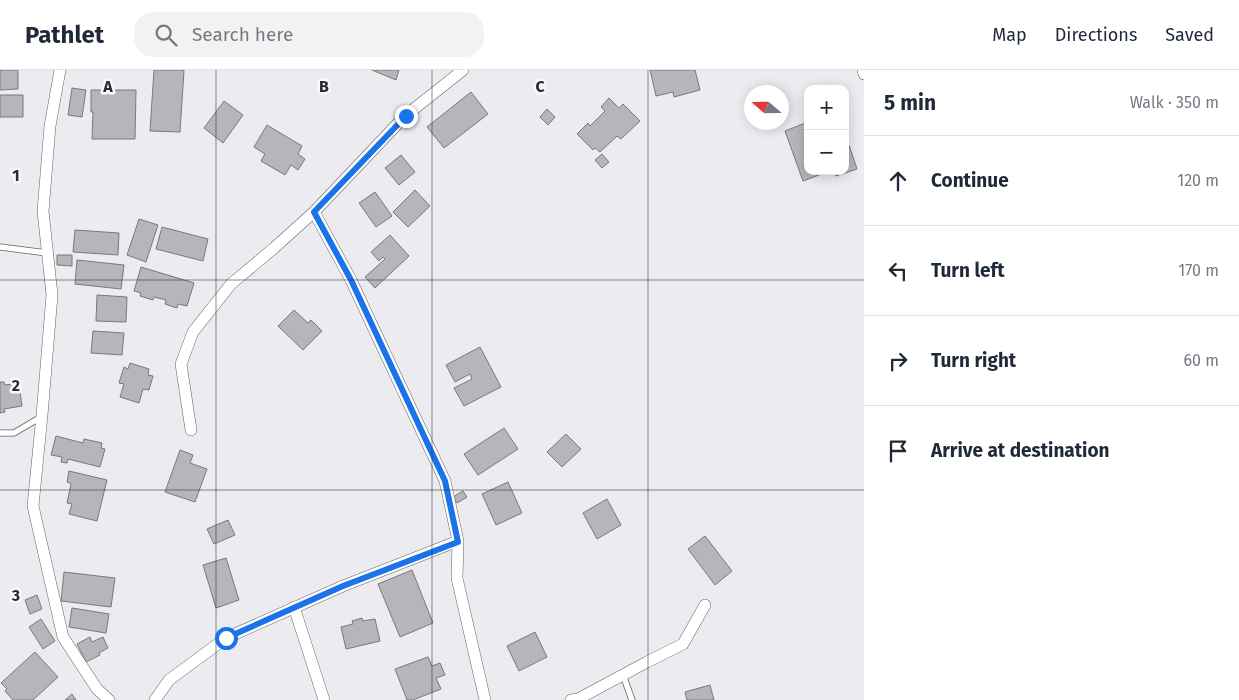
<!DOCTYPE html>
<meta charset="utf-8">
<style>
:root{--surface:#fff;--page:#f2f2f3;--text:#1f2937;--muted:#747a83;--line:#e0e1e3}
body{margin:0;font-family:"Fira Sans",sans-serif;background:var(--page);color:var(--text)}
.controls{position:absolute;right:15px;top:15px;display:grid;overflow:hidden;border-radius:10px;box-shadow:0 2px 12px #0003}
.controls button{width:45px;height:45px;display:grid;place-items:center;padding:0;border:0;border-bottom:1px solid var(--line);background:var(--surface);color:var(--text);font:25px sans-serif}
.compass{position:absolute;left:744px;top:15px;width:45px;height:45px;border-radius:50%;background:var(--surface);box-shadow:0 2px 12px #0003;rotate:290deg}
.stop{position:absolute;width:15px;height:15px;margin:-11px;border:4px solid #1a73e8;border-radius:50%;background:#fff}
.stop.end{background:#1a73e8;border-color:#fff;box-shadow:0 1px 5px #0008}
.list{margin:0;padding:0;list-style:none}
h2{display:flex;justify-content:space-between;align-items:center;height:65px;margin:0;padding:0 20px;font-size:21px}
h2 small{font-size:16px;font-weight:400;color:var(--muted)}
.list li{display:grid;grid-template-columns:32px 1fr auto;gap:15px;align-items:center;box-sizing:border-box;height:90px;padding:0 20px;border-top:1px solid var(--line)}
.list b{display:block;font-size:19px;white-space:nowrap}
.list em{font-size:16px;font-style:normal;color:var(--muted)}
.icon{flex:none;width:28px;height:28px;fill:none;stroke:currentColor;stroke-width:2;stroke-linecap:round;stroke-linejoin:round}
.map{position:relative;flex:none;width:864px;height:630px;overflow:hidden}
header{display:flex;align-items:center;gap:30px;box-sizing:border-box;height:70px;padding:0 25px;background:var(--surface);border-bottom:1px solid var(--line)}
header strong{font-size:24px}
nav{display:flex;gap:28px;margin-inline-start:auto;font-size:18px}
.search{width:350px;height:45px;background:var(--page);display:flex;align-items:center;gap:12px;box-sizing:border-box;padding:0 18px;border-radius:20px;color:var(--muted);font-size:19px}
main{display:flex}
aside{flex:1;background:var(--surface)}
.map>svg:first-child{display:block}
.building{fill:#b6b6ba;stroke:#79797d}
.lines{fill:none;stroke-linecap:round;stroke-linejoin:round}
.service-casing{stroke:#636266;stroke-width:7}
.minor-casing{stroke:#636266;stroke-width:12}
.service{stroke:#fff;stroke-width:5.5}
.minor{stroke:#fff;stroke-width:11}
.route{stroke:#1a73e8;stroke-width:6}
.grid{fill:none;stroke:#2c2b2d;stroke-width:1;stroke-opacity:0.55}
.grid-label{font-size:16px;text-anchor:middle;font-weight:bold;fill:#2c2b2d;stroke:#f9f8fd;stroke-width:5;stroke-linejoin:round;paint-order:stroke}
</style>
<header>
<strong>Pathlet</strong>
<div class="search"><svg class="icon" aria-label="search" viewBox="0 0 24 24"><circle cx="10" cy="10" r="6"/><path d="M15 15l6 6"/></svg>Search here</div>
<nav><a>Map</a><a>Directions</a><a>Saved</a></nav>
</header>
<main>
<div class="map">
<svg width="864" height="630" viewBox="0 0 864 630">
<rect width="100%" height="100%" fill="#ecebf0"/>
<path class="building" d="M0,0H18V19L0,20Z
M154,0H184L180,62L150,61Z
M372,0H399L396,10Z
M650,0H695L700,20L674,27L673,22L656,26Z
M72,18L86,20L82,47L68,45Z
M91,20H136L135,69H92L93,42H91Z
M471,22L488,44L444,78L427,57Z
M0,25H23V47H0Z
M609,28L619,38L623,34L640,51L621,69L617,66L600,82L595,78L593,80L577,64L588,53L590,56L605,41L601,37Z
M224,31L243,45L223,73L204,58Z
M547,39L555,47L548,55L540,47Z
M808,52V101L827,102L803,111L785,61Z
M267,55L302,76L298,84L305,89L298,100L291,95L285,105L261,91L265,84L254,77Z
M849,75L857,99L836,106L834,101H845V76Z
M602,84L609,92L602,98L595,90Z
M401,85L415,102L399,115L385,98Z
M415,120L430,136L408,157L393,142Z
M375,122L392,146L376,157L359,133Z
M139,149L158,155L146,192L127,185Z
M162,157L208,169L203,191L156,179Z
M75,160L119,163L118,185L73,182Z
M390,165L409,186L375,218L365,207L385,189L383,187L379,191L371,182Z
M57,185H72V196L57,195Z
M77,190L124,195L121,219L75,214Z
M141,197L194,213L187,236L178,234L177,238L165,234L166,230L154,227L153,230L140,226L141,223L134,221Z
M97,225L127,227L126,252L96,251Z
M294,240L308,253L311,250L322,261L303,280L278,256Z
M93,261L124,263L122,285L91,283Z
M480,277L501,317L464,336L454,318L472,309L470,304L455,312L446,295Z
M130,293L149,299L148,305L153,306L149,320L143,319L139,333L120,327L124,314L119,313L124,297L128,299Z
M0,312H4L5,315L19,313L22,336L4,339L5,342L0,343Z
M504,358L518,379L478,405L464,384Z
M566,364L581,379L562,397L547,382Z
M56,366L83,373L84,369L102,373L101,378L105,379L100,397L68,389L67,393L61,392L62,387L51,385Z
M180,380L193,385L190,393L207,399L195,432L165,422Z
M69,401L107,410L97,451L69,444L72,434L67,433L71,414L67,412Z
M508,412L522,443L496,455L482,424Z
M463,421L467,427L457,433L453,427Z
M607,429L621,455L597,469L583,443Z
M228,450L235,465L214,474L207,459Z
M705,466L732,501L715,515L688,479Z
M226,488L239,530L216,538L203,495Z
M412,500L433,553L400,567L378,514Z
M64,502L115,508L111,537L61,531Z
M37,525L42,539L30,544L25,530Z
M72,538L109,544L106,563L69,557Z
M362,548L363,551L375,549L380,571L346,579L341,557L353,554L352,551Z
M41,549L55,571L43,579L29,557Z
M535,562L547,587L519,601L507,576Z
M90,567L92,572L103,567L108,578L99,583L100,585L86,592L77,574Z
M35,582L58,607L33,630H13L5,621L7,619L1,613Z
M428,587L432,596L440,593L445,605L436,608L441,619L413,630H407L395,599Z
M710,615L714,630H687L685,622Z
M72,624L76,630H65Z"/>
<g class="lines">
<defs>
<path id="service" d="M0,177L47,183
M0,363H14L41,347
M623,605L632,630"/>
<path id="minor" d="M60,0L50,56L43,141L52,225L42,345L33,436L63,567L97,619L109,630
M863,0L864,4
M314,142L351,210L445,411L458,471L457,508L485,630
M191,360L181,294L193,262L231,214L274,178L314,142L405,46L463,0
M294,537L324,630
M155,630L169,610L226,568L343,516L458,471
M571,630L578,629L647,592L683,574L705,535"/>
</defs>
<use href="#service" class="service-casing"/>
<use href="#minor" class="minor-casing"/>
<use href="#service" class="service"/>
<use href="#minor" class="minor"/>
</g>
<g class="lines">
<path class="route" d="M226,568L343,516L458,472L445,411L351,210L314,142L406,46"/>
</g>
<path class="grid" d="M216,0V630M432,0V630M648,0V630M0,210H864M0,420H864"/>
<g class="grid-label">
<text x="108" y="22">A</text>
<text x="324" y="22">B</text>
<text x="540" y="22">C</text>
<text x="16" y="111">1</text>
<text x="16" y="321">2</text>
<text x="16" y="531">3</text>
</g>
</svg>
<div class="controls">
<button>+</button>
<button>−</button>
</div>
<svg class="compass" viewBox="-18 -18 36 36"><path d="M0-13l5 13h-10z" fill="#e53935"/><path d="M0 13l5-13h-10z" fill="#747a83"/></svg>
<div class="stop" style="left:226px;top:568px"></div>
<div class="stop end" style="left:406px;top:46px"></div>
</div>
<aside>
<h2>5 min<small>Walk · 350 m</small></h2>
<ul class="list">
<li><svg class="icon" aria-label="ahead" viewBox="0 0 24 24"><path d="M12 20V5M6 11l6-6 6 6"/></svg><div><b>Continue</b></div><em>120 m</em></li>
<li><svg class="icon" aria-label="left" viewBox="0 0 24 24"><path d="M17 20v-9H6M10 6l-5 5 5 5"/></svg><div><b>Turn left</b></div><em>170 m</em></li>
<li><svg class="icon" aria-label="right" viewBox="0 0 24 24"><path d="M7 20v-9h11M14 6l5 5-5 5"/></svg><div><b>Turn right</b></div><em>60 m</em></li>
<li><svg class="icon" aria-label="arrive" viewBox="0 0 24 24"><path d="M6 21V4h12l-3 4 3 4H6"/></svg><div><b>Arrive at destination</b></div></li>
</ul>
</aside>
</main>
